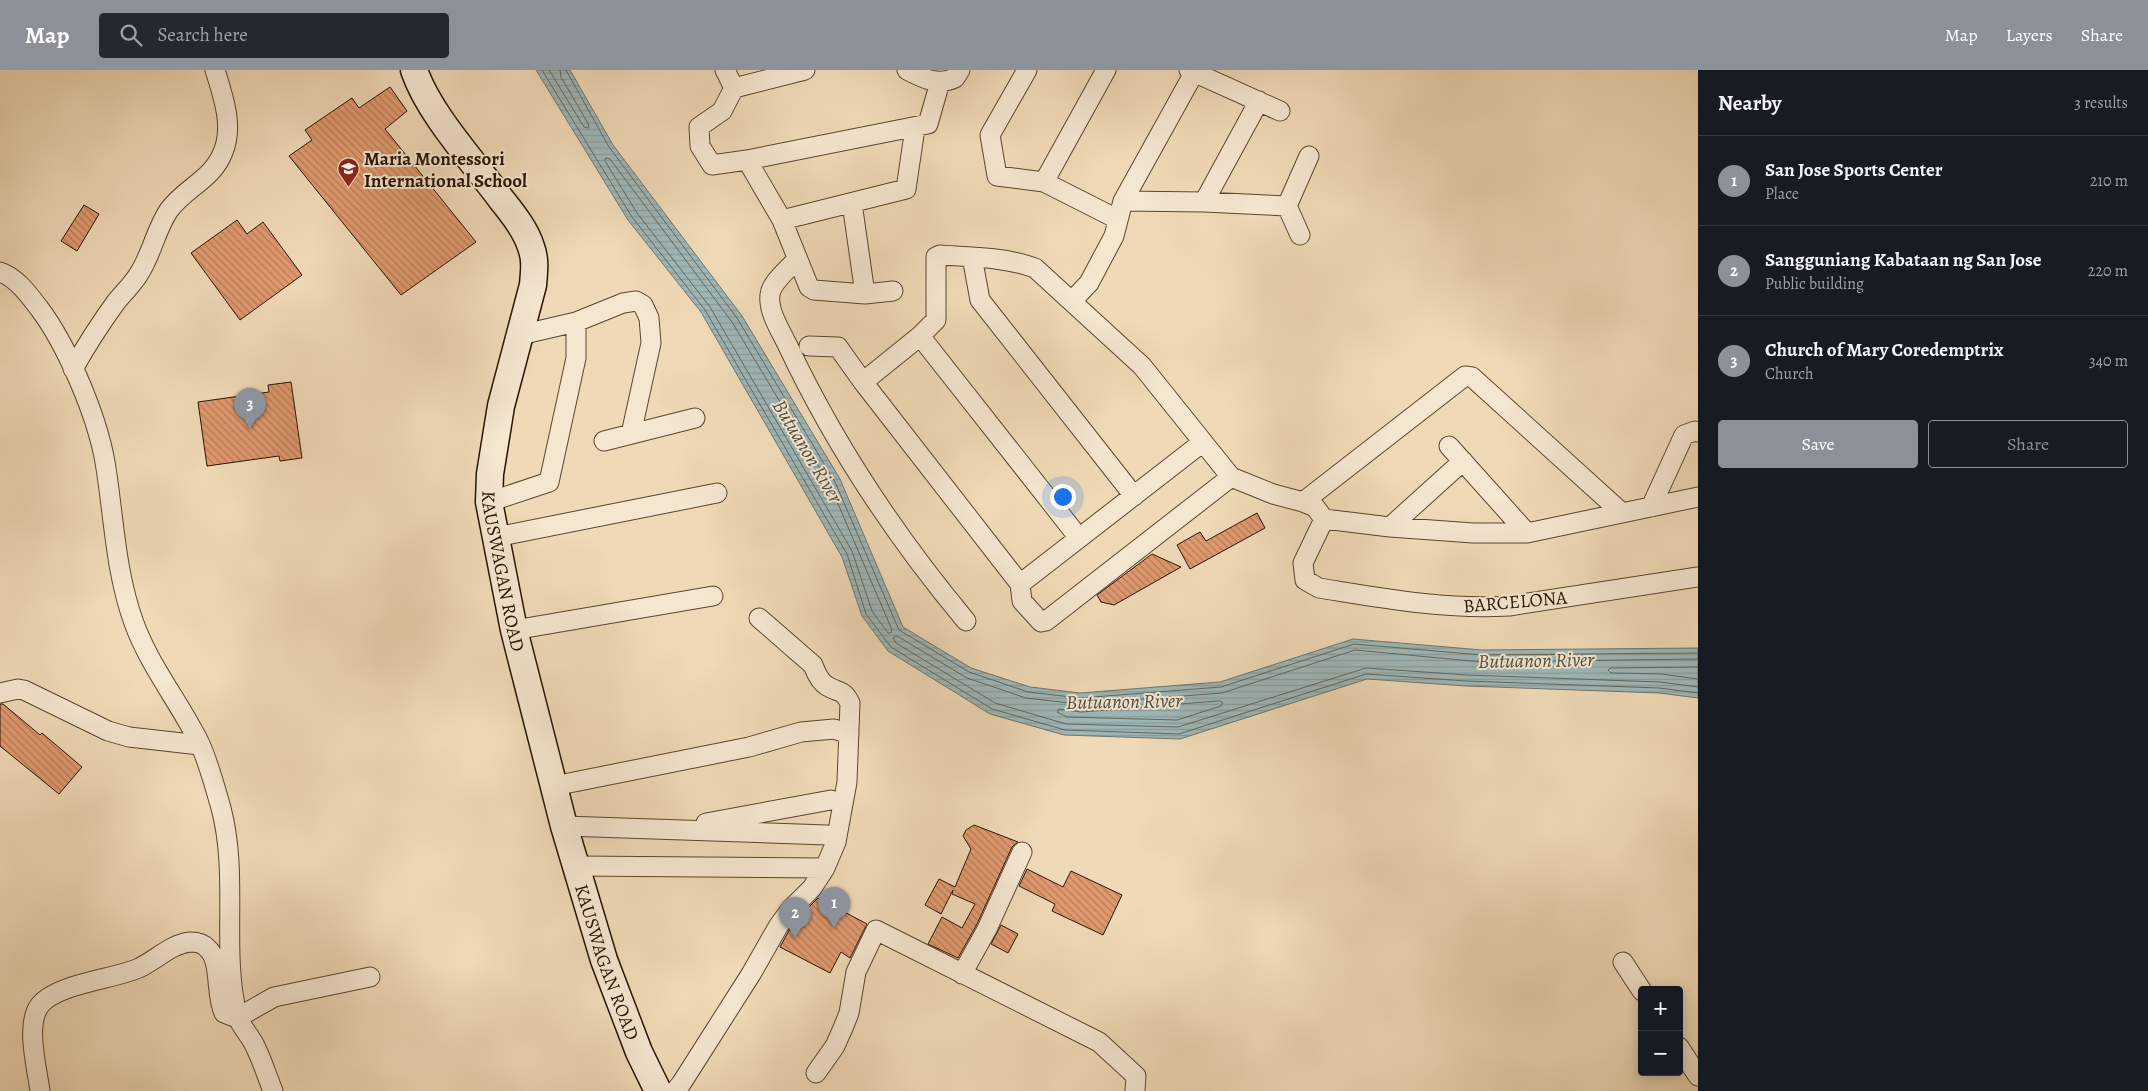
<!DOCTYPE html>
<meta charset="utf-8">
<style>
:root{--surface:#171b24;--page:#242831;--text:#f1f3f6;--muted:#9ea1a6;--line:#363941;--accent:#8c9099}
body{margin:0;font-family:Alegreya,serif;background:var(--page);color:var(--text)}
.controls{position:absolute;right:15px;bottom:15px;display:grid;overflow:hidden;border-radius:5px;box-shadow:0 2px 12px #0003}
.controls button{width:45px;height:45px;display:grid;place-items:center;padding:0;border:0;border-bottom:1px solid var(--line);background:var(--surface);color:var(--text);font:25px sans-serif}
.you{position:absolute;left:1062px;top:426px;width:18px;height:18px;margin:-12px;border:4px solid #fff;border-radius:50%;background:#1a73e8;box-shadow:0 0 0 8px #1a73e833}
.badge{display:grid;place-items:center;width:32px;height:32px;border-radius:50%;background:var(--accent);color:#fff;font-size:16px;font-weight:700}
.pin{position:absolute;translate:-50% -41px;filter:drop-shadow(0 1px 2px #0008)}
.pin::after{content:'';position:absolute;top:26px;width:18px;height:15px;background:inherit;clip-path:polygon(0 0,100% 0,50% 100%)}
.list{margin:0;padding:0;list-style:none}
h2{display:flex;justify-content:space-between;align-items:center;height:65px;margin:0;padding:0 20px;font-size:21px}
h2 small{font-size:16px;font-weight:400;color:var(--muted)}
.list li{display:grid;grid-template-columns:32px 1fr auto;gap:15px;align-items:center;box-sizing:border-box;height:90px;padding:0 20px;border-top:1px solid var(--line)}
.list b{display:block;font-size:19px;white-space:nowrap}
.list p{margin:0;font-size:16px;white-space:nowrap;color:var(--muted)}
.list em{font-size:16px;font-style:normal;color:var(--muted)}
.actions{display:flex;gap:10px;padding:15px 20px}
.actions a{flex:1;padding:11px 0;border:1px solid var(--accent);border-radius:5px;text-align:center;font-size:18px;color:var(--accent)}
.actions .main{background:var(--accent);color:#fff}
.icon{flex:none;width:28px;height:28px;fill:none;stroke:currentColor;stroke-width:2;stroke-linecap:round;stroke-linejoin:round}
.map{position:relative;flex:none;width:1698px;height:1021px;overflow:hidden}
header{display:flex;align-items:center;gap:30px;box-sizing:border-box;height:70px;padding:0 25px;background:var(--accent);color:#fff}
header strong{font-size:24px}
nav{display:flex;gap:28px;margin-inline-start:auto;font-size:18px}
.search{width:350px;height:45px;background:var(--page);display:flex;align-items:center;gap:12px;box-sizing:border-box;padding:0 18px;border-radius:5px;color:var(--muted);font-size:19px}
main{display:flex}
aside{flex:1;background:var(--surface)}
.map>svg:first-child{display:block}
.water{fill:url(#water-rules);stroke:#6e766f}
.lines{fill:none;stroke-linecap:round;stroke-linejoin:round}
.shore{stroke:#62665d;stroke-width:1}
.building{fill:url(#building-back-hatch);stroke:#251502}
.street-casing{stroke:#58462f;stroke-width:21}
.secondary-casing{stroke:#251502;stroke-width:29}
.street{stroke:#f5e6d0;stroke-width:19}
.secondary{stroke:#f5e6d0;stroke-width:26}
.labels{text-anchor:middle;stroke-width:4;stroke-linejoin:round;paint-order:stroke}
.poi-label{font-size:19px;font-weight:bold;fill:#251502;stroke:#f5e6d0;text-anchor:start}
.street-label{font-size:19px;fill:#251502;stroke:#f5e6d0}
.water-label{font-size:20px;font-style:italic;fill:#4f4e42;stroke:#f5e6d0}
</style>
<header>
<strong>Map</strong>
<div class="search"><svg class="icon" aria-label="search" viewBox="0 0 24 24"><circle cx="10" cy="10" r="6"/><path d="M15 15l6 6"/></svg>Search here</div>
<nav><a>Map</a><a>Layers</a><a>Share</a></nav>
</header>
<main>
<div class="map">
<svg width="1698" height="1021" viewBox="0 0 1698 1021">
<defs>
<pattern id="water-rules" width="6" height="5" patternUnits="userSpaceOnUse" patternTransform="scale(1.25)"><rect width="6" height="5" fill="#9eb7b8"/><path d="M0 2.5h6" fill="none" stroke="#889c9d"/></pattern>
<pattern id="building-back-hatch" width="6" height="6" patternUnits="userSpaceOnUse" patternTransform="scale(1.25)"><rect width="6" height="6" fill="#e1996f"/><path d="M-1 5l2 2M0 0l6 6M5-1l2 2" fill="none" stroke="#b67c59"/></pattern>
</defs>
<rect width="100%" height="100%" fill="#f0d9b6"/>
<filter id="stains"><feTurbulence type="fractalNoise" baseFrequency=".004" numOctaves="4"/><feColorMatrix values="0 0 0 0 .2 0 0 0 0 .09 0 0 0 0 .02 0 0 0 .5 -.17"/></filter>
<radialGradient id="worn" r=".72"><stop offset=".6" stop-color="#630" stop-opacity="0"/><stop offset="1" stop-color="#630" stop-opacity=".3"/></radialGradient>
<path class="water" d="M536,0H570L613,75L742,246L840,409L903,557L971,598L1030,617L1080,623L1220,612L1353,569L1482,580L1698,578V628L1659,623L1466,616L1367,609L1180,669L1064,665L990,644L888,581L862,546L842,487L701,242L628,150Z"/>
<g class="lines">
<path class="shore" d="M542,0L632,147L705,240L847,484L866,544L891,577L992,639L1065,660L1179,664L1366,604L1466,611L1659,618L1698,623
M549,0L584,57L588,58L589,55L561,7L560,0
M566,0L609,77L737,248L835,412L899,560L969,602L1028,622L1080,628L1221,617L1354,574L1482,585L1698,583
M606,88L610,89L732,252L830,415L892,560L891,563H888L872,541L852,481L710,237L637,143L605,91Z
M1698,589L1482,592L1355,580L1222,623L1079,634L1026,628L967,608L897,566L893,568L896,573L995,633L1066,654L1178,657L1366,598L1467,605L1660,612L1698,617
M1698,597L1611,598L1608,600L1611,603L1661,604L1698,609
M1220,631L1223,633L1221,636L1177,650L1067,647L1057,642L1059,639L1081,642Z"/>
</g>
<path class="building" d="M390,17L407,41L385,59L476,172L401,225L289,86L312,70L305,60L352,28L359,38Z
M84,135L99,144L77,181L61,171Z
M237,150L247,164L263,152L302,205L240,250L191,183Z
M291,312L302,388L280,391L279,386L207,396L198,332L269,322L268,315Z
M1257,443L1265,458L1190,499L1177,475L1200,462L1206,471Z
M1152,484L1181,497L1114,535L1101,532L1097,525Z
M0,634H3L40,665L42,663L82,697L59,724L0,676Z
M974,755L1018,772L1012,777L977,854L958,888L928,874L942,847L962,858L975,834L952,824L953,820L941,844L925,835L939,809L955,817L971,779L963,766L966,760Z
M1027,799L1063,817L1071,801L1122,825L1103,865L1052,841L1055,834L1019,816Z
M818,828L867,854L850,888L841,882L830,903L780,877L791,857L794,859L802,844Z
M1001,855L1018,864L1008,883L991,874Z"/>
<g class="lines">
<defs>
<path id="street" d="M725,0L734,18
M805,0L734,18L722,41L699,57L700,76L712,95L747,90L928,54L940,12
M907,0C922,8 938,16 955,8L960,0
M1027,0L990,65L997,106L1044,112L1117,149
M1189,0L1280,41
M747,90L782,150L809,217L814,220L865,224L893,221
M1044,112L1106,0
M1123,131L1204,132L1287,136
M1204,132L1259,31
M852,133L865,224
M782,150L906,119L915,58
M1300,165L1287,136L1309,86
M972,187L980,230L1134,426
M797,189C789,199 771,212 770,225C768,241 780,260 787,274C834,374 896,467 966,551
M0,202C16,207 29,225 39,238C67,275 97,346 105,392C114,446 115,501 134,553C150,597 180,633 200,674C209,694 215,717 221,738C239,806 221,877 237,945C240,956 250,965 255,976C262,990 267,1006 273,1021
M1072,231L1089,213L1114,166L1123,131L1194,3
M520,265L576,252L623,233L636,231L643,235L649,248L651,273L631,364
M920,266L1079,468
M809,276L838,277L863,312L1020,514L1022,531L1041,552L1046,551L1231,407
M73,299C86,276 100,254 116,232C124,222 134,213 140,202C152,183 156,159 169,140C185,118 213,109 223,82C234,56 223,26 215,0
M863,312L920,266L936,250V187L940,185C971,187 1005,187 1035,198L1142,296L1231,407L1273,424L1303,432L1315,437L1324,449L1390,457L1473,463H1527L1698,427
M604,371L695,348
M1449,376L1527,463
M489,432L549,412L576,288V252
M1303,432L1465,306L1472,307L1621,442
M1651,437L1684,365L1695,361L1698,362
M1324,449L1303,493L1305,510L1319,518C1382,528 1445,540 1509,536L1698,507
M1390,457L1463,391
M496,467L717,423
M1020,514L1203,372
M514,560L713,526
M0,623L18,619L24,620L108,661L129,667L200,675
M554,716L749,677L801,662L834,659L849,664
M706,753L831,730
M564,756L827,765
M577,796L825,798
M1623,892L1642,921
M962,904L987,859L1022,782
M237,948L274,927L370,907
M1679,977L1698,1006
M816,1003L835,976L843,958L849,943L856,902L876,860L1099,972L1136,1006L1135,1021
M40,1021C37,998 25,954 40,935C56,914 114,909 139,898C156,890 171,874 190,872C196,872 203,873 207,878C222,890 215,925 224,943L237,948
M675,1021L681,1014L751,904L779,855L791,839L812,818L825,798L836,772L847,712L850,633C843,619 839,623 827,616C820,612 816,603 813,595L759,548"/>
<g id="secondary">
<path id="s1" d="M414,0C429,44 473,91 501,129C512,143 526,160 531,177C536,190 534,202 533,215L501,336L490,404L489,432L514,560L564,756L604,890L639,982L658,1021"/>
</g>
</defs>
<use href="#street" class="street-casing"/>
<use href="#secondary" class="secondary-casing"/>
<use href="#street" class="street"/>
<use href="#secondary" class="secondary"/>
</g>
<defs>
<symbol id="school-pin" viewBox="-11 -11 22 30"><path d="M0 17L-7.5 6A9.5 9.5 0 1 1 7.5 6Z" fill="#8f2418" stroke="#f5e6d0"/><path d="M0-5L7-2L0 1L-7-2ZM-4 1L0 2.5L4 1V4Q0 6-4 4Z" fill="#fff"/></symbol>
</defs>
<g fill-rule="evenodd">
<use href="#school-pin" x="336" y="86" width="25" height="34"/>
</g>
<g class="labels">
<g class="poi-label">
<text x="364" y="95">Maria Montessori<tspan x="364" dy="22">International School</tspan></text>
</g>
<g class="street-label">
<text dy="7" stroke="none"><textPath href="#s1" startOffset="544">KAUSWAGAN ROAD</textPath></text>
<text transform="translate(1515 531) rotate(-5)" y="7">BARCELONA</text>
<text dy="7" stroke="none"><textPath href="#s1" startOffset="949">KAUSWAGAN ROAD</textPath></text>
</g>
<g class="water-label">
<text transform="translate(808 381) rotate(59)" y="7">Butuanon River</text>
<text transform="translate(1536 590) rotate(-1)" y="7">Butuanon River</text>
<text transform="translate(1124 631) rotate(-1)" y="7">Butuanon River</text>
</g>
</g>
<rect width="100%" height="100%" filter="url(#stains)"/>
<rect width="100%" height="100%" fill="url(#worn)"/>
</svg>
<div class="controls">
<button>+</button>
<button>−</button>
</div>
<div class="you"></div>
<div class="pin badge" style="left:834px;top:858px">1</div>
<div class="pin badge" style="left:795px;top:868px">2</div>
<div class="pin badge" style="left:250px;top:359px">3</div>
</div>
<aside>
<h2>Nearby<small>3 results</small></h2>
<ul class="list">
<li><span class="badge">1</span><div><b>San Jose Sports Center</b><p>Place</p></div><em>210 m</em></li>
<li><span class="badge">2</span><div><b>Sangguniang Kabataan ng San Jose</b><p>Public building</p></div><em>220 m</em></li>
<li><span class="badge">3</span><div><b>Church of Mary Coredemptrix</b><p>Church</p></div><em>340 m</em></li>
</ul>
<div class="actions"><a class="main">Save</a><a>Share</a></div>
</aside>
</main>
